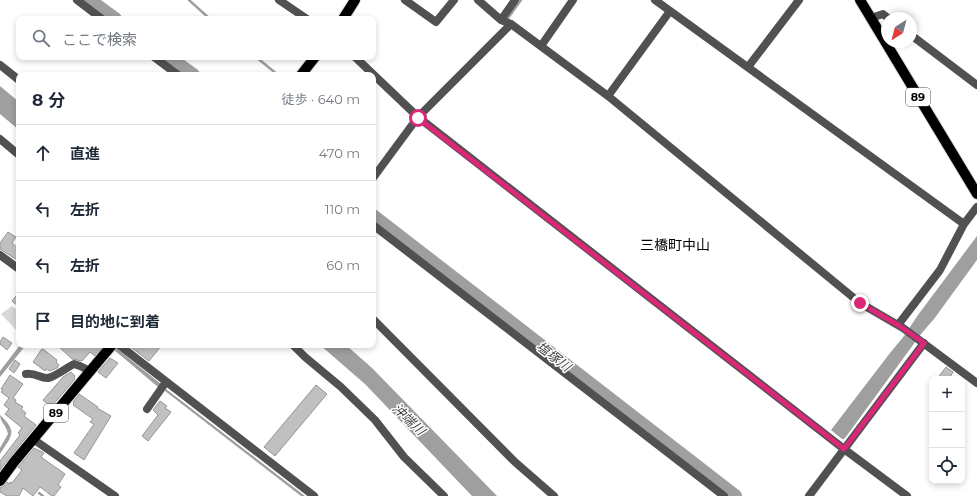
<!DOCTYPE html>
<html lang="ja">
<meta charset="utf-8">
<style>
:root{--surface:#fff;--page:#f6f6f7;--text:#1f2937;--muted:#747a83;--line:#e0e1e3}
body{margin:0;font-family:Montserrat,"Noto Sans JP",sans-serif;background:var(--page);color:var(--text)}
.controls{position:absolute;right:12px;bottom:12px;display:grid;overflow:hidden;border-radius:8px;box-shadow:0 2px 6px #0003}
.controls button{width:36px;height:36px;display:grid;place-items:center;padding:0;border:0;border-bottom:1px solid var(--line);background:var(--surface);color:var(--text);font:20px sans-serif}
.compass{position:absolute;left:881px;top:12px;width:36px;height:36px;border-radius:50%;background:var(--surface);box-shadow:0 2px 6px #0003;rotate:216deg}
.stop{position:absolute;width:12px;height:12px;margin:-9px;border:3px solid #db2777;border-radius:50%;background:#fff}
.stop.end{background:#db2777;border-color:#fff;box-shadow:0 1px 4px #0008}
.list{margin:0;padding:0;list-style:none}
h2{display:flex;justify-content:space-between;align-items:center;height:52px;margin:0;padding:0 16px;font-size:17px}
h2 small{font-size:13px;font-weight:400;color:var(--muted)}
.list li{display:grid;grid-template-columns:26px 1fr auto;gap:12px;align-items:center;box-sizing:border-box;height:56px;padding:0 16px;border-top:1px solid var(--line)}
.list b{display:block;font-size:15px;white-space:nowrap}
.list em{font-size:13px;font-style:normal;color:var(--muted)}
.icon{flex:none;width:22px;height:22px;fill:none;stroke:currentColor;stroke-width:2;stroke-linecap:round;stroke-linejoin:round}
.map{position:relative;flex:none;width:977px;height:496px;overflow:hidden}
.search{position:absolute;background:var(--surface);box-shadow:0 2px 6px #0003;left:16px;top:16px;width:360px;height:44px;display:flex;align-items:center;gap:10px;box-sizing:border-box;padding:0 14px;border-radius:8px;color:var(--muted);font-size:15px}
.panel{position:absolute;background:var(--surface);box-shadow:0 2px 6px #0003;left:16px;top:72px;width:360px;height:276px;border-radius:8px}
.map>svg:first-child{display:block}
.green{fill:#d8d8d8}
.water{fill:#9f9f9f}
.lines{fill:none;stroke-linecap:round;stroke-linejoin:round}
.stream{stroke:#9f9f9f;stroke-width:2.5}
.river{stroke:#9f9f9f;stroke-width:14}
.building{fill:#c0c0c0;stroke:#959595}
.primary-casing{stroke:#dbdbdb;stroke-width:12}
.street{stroke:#515151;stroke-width:8}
.primary{stroke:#000;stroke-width:10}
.route{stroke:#db2777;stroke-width:5}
.labels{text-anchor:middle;stroke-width:3;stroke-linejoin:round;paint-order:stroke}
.shield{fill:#fff;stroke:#4c4c4c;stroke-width:1}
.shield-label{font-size:11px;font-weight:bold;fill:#000}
.water-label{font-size:13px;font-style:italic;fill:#404040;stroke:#fff}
.quarter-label{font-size:14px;fill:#000;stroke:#fff}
</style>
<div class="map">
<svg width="977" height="496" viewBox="0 0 977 496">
<rect width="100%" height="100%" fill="#fff"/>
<path class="green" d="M12,306L19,311V333L1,314Z"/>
<path class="water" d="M0,86L19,102V130L0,114Z
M977,236V260L934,319L921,334L848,434L844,439H842L831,430L890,353L904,336L918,315Z
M20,345H26L0,377V371Z
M320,345H346L372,368L497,496H472L365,384Z
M116,348L161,384L158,387L113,349Z
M166,389L305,496H301L165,391Z
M0,415C18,432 12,435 0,454V448L8,434C7,426 0,422 0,415Z"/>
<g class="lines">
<path class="stream" d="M189,0L210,19
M506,21L521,0
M256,57L278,75
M39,493L43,496"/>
<path class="river" d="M89,0L115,19
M168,57L193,75
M373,216L735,496"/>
</g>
<path class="building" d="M8,232L16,237L12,243L19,249V257L17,260L0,249V243Z
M19,292V307L12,301Z
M3,337L12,343L7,350L0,344V342Z
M57,345H78L82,348L84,345H104L95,356L90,352L82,361L72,359Z
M128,345H149L152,348L155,345H162L149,361Z
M43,349L57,360L56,362L59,365L57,368L50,371L46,369L45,371L33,362L41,350Z
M110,358L118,363L106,378L98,372Z
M15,360L20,364L14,373L9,369Z
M946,367L953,372L949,379H937Z
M71,372L75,376L74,378L75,379L51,407L43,400L63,377Z
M10,375L23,384L13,398L16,400L15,402L23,407L21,409L26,413L24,416L36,425L0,470V461L20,435L18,433L22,428L5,414L9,409L4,405L9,398L1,392L3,390L1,389Z
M316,385L327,394L275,456L264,447Z
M79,394L98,407L97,408L111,416L84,460L74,453L94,424L90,422L93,419L73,405L74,403L73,402Z
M160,401L167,406L165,408L171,412L148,441L142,436L158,415L153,410Z
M34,448L44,453L41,457L65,474L58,485L61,487L54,496H52L40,487L33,496L23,488L19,496H7L0,492V487H3L7,482L9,484L10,482L12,483L22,470L18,467Z"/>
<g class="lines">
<defs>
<path id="primary" d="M860,0L977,194
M343,19L355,0
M301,75L315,57
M0,481L14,462L112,345"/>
</defs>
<use href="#primary" class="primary-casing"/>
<path class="street" d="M77,0L102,19
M279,0L307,19
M405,0L436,22L454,0
M478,0L501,20L511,24L608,96L860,303L903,328L977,383
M655,0L964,224
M871,18L883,14L888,18
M501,20L515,0
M911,35L977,85
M541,46L573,0
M154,57L178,75
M355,57L418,117L844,449L907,496
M0,65L19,80
M748,67L799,0
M608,96L670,11
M0,139L19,155
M373,178L418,117L511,24
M373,225L724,496
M0,255L19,269
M373,319L515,462L554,496
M898,325L940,270L964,224L977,207
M119,345L314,496
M293,345L305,357L341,387L375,420L404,457L444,496
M26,374C35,372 41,379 48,378C56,376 66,368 74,364L80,366L90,371
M147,409L166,382
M33,439L115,496
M809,496L924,343"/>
<use href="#primary" class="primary"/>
</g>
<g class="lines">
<path class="route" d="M418,118L844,449L924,343L898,325L860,303"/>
</g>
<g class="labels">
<g class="shield">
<rect x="906" y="88" width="24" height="18" rx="3"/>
<rect x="44" y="404" width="24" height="18" rx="3"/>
</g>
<g class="shield-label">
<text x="918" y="101">89</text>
<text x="56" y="417">89</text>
</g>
<g class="water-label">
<text transform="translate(554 356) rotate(38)" y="5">塩塚川</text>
<text transform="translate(409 419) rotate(44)" y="5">沖端川</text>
</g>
<g class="quarter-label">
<text x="675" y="250">三橋町中山</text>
</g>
</g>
</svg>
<div class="controls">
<button>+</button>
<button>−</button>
<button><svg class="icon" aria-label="locate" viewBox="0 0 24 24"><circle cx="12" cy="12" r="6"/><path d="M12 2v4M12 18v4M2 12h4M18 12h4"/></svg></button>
</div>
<svg class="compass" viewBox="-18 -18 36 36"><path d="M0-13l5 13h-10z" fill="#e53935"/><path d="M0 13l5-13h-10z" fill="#747a83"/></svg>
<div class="stop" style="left:418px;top:118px"></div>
<div class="stop end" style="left:860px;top:303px"></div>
<div class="search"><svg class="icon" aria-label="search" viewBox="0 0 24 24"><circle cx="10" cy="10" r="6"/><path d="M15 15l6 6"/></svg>ここで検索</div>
<section class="panel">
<h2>8 分<small>徒歩 · 640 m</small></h2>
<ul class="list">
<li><svg class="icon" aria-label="ahead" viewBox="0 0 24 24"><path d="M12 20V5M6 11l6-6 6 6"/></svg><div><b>直進</b></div><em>470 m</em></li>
<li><svg class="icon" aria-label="left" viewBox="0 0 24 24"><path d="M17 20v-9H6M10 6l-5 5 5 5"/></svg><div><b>左折</b></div><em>110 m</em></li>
<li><svg class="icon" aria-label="left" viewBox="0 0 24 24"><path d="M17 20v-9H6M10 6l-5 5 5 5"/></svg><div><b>左折</b></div><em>60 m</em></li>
<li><svg class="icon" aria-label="arrive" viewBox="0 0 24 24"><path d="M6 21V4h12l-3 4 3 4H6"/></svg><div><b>目的地に到着</b></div></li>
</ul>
</section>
</div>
